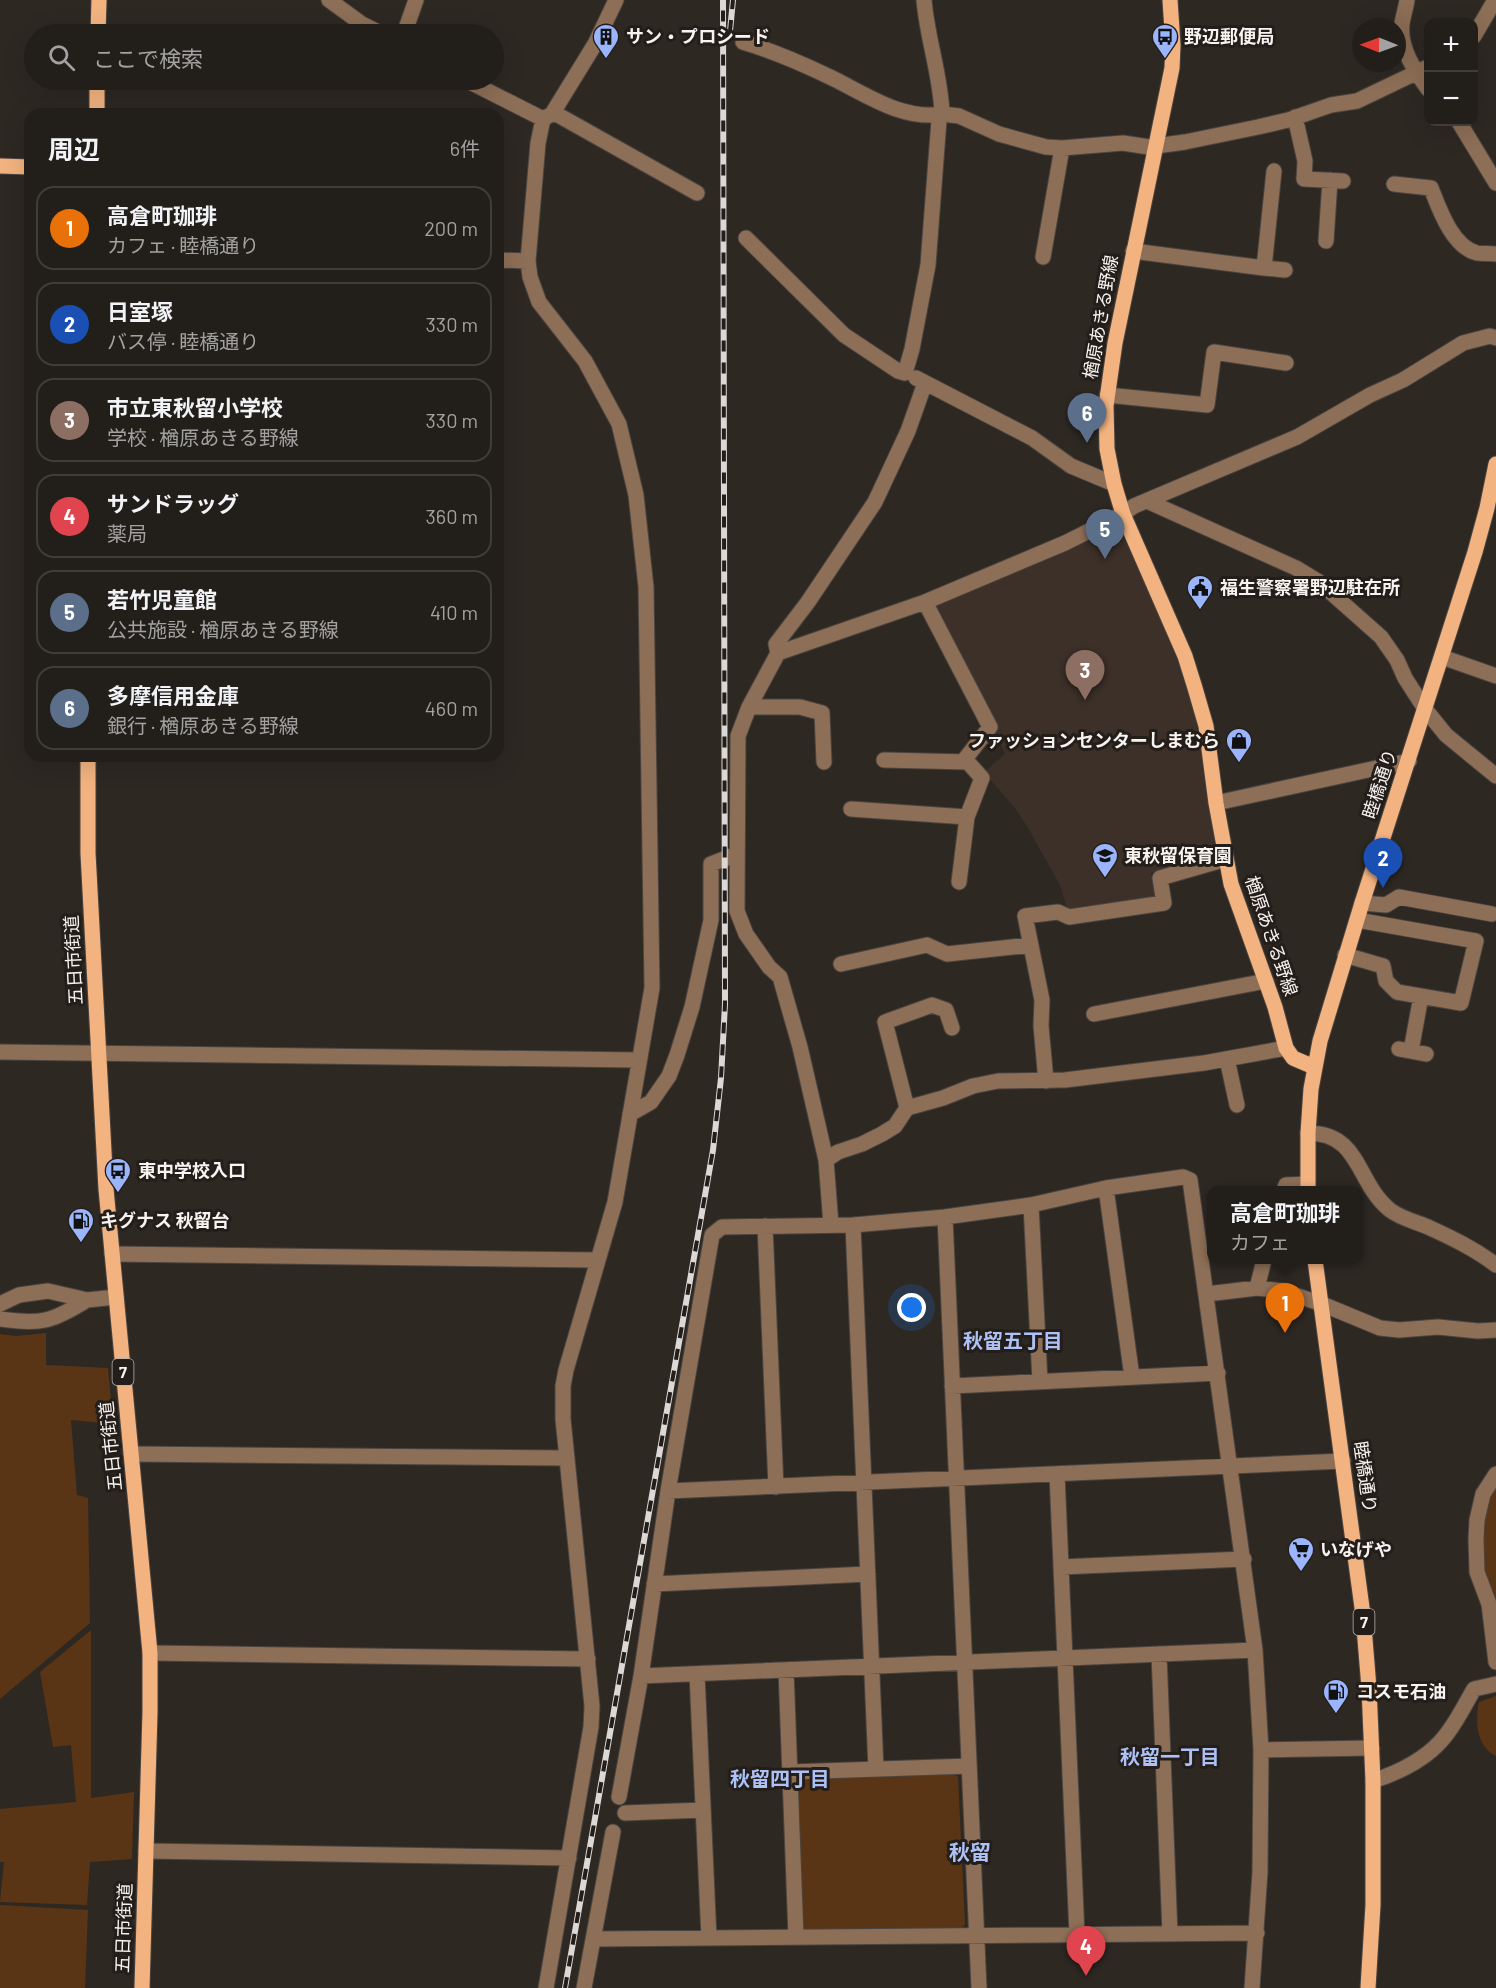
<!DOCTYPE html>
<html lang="ja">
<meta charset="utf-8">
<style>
:root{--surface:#221e1a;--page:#2a2723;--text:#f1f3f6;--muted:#a2a2a2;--line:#3f3c39;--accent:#9bb5fd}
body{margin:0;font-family:Barlow,"Noto Sans JP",sans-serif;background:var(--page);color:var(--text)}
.controls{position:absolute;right:18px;top:18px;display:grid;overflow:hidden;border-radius:12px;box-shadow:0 6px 24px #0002}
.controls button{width:54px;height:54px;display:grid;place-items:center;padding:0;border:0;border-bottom:2px solid var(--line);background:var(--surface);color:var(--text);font:30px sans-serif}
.compass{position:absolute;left:1352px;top:18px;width:54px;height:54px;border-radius:50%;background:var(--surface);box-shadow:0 6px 24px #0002;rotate:271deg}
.you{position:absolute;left:912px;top:1308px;width:21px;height:21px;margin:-15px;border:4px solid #fff;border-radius:50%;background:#1a73e8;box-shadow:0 0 0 9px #1a73e833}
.badge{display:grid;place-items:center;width:39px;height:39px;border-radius:50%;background:var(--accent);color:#fff;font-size:20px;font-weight:700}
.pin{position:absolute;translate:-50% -50px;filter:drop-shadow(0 2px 3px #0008)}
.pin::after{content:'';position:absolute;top:32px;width:21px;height:18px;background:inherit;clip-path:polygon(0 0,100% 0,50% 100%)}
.popup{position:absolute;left:1207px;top:1186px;width:156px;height:78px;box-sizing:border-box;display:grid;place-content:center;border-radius:12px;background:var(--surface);filter:drop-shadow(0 2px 4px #0005);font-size:20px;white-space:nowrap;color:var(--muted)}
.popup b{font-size:22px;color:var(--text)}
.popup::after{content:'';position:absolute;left:50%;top:100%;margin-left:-12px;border:12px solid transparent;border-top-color:var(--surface)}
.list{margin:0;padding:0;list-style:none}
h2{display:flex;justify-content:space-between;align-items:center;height:78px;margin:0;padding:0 24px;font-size:26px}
h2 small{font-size:20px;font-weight:400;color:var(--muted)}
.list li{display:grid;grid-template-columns:39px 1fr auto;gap:18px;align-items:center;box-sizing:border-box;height:84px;margin:0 12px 12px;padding:0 12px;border:2px solid var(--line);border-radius:18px}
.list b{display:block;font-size:22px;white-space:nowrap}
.list p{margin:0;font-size:20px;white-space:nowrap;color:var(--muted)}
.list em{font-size:20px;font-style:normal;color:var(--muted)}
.icon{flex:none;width:33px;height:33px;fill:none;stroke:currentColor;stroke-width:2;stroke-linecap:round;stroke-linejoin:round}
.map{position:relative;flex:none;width:1496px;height:1988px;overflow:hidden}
.search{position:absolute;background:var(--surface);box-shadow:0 6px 24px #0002;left:24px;top:24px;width:480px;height:66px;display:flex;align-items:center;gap:15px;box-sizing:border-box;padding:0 21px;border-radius:33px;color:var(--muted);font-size:22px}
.panel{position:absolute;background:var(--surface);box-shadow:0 6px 24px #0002;left:24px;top:108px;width:480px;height:654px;border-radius:18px}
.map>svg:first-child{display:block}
.built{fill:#3c3028}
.green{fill:#5a3515}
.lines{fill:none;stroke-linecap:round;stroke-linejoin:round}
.minor-casing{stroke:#4a4440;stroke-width:17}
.major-casing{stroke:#4a4440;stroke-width:17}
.minor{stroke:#8d6e56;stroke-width:15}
.major{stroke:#f3b380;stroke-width:15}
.rail-casing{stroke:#dcd8d5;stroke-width:6}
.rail{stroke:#241e1a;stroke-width:4;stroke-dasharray:11;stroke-linecap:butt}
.labels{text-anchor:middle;stroke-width:6;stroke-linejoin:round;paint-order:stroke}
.shield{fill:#241e1a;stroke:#b8b3b0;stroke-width:1.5}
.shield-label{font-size:16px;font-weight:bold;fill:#f7f3f0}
.poi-label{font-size:18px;font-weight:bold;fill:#f7f3f0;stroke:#241e1a;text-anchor:start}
.street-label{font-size:18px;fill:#f7f3f0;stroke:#241e1a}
.neighbourhood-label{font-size:20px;font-weight:bold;fill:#adc1f7;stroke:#241e1a}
.quarter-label{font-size:21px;font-weight:bold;fill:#adc1f7;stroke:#241e1a}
</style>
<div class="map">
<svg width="1496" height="1988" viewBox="0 0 1496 1988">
<rect width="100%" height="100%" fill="#2e2823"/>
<path class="built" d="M1116,529L1120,530L1150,592L1183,675L1197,726L1216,850L1214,856L1151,873L1157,894L1154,900L1070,910L1067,908L1060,885L1025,823L1014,807L984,772L1005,754L933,603Z"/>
<path class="green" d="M46,1333V1365L108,1368L113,1424L71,1420L77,1495L88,1498L90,1623L0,1699V1334L16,1336Z
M1496,1486V1621L1483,1573L1480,1506Z
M91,1630V1798L134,1792L132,1859L90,1862L87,1905L0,1902L4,1862H0V1809L76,1802L71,1745L53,1747L40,1672Z
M1496,1696V1756C1476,1746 1475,1721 1479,1702Z
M952,1771L958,1777L965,1924L959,1931L808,1933L801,1926L795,1784L802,1777Z
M0,1905L88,1910L85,1988H0Z"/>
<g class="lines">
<defs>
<path id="minor" d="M329,0L362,24L382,34
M924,0C927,38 941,76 942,114L959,116L999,134L1046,147L1062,148L1123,143L1149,147L1185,142L1258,127L1288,120L1331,105L1357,101L1428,67
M1407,0C1406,8 1403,16 1402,24C1399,48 1415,71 1428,89
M404,34L416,0
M1474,36L1495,0
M743,42C773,51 801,63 830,77C864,93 902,121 942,114L939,120L928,265L912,349L905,373L898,371L844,335L746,238
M466,80L543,119
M552,114L558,115L697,193
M1295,117L1305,161L1304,179L1343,181
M1459,122L1496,183
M1394,184L1431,188C1439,208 1452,247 1477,253C1482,254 1490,253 1496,254
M1326,241L1330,180
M1133,251L1264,268L1274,171
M1043,257L1062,148
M498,260L528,261
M1264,268L1285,270
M916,378L1032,438L1071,466L1114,484
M1107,395L1207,405L1214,352L1286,363
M1147,501L1296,568L1319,582L1381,637L1397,660L1405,678L1425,709L1446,735L1496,776
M925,602L990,727L965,759L982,778L967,817L959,882
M778,653L776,644L808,602L875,502L908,431L925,383
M1442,657L1496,676
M749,707H800L822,713L824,762
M884,760L968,762
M1216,803L1409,761
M851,809L967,817
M1362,903L1386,905L1399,897L1492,914
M1345,955L1383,966L1386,981L1397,992L1461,1003L1476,941L1357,920
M841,964L927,945L947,954L1031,945
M1094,1014L1266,981
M1399,1049L1426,1054
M1411,1051L1421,996
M0,1052L639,1060
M1227,1059L1237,1105
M1046,1081L1041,1026L1042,1000L1025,916L1058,912L1069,917L1164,903L1160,878L1226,859
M907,1108L885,1022L932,1005L946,1010L952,1028
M630,1114L651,1102L669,1076L677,1055L692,1007L711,920V864L737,854
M1308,1133C1361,1133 1356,1183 1390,1210C1400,1218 1416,1222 1428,1227C1452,1238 1475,1249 1496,1265
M826,1160L838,1152L862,1144L882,1134L895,1126L907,1108L943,1098L973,1086L998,1081L1065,1080L1204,1063L1286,1048
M1106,1188L1132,1377
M1284,1190L1286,1185L1307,1184
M1031,1205L1040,1381
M945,1217L979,1988
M831,1225L826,1160L800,1047L780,977L769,967L746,934L737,911L738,736L749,707L778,653L925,602L1065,543L1123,514L1134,506L1297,437L1370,395L1403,380L1463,343L1490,336L1496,338
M853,1225L876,1769
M765,1226L776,1487
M112,1254L598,1260
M1257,1288L1264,1260
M1207,1294L1257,1288L1283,1291L1322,1304L1380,1328L1399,1330L1438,1327L1478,1331L1496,1330
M0,1304L19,1295L48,1291L87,1300L116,1297
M0,1319C40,1325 52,1322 87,1300
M952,1386L1218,1373
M131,1454L566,1458
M1057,1474L1077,1935
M1496,1474L1483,1494L1477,1520L1476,1539L1477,1572L1489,1604L1496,1662
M668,1491L1343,1461
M1061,1567L1244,1559
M654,1584L868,1574
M150,1653L588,1659
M1159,1654L1170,1934
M786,1670L796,1936
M697,1674L709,1938
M641,1676L1255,1650
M1261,1750L1372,1748
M790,1772L969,1766
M1373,1781C1397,1773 1424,1760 1441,1741C1455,1726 1464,1706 1474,1689L1496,1684
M619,1797L641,1676L668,1491L712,1235L722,1227L853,1225L945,1217L1031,1205L1106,1188L1183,1177L1190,1180L1255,1650L1261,1750L1260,1872L1252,1988
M625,1813L703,1810
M146,1851L569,1858
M594,1939L1257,1933
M546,1988L591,1727L592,1706L563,1419V1386L566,1370L615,1202L652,988L646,587L636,495L619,424L585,361L539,302L530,277L528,261L538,143L543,119L552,114L595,44L616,0
M584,1988L613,1832"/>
<path id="major" d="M1170,0L1173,45L1172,68L1115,343L1106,406L1107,449L1114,484L1123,514L1185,656L1195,688L1206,726L1216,803L1231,884L1275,1007L1286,1048L1293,1058L1314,1067
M98,34L99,0
M97,114V80
M0,166L30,167
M88,756V853L106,1189L150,1653V1712L142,1988
M1308,1190V1133L1311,1089L1320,1041L1362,903L1475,552L1487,508L1496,464
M1315,1260L1363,1615L1369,1688L1373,1781V1905L1368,1988"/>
</defs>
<use href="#minor" class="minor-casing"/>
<use href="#major" class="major-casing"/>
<use href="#minor" class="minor"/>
<use href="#major" class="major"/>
<defs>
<path id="rail" d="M730,31L733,0
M565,1988L713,1150L721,1078L725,1004L723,0"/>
</defs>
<use href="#rail" class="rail-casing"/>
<use href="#rail" class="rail"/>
</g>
<defs>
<symbol id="building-pin" viewBox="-11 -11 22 30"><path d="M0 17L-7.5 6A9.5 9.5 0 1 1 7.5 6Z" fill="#9bb5fd" stroke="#241e1a"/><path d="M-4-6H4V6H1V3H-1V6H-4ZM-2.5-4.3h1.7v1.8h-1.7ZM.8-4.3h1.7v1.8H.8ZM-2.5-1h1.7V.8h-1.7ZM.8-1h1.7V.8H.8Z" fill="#111"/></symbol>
<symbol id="bus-pin" viewBox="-11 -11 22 30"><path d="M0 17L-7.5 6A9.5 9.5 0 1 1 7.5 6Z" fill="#9bb5fd" stroke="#241e1a"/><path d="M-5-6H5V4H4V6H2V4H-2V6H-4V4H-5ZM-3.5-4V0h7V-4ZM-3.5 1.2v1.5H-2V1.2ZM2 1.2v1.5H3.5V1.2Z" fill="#111"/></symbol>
<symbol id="civic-pin" viewBox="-11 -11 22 30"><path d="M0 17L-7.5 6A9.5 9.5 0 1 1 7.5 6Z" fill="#9bb5fd" stroke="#241e1a"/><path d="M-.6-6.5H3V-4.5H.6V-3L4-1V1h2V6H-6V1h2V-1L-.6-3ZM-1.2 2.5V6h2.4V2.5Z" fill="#111"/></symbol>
<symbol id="shop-pin" viewBox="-11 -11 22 30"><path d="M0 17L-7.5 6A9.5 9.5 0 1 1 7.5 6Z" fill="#9bb5fd" stroke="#241e1a"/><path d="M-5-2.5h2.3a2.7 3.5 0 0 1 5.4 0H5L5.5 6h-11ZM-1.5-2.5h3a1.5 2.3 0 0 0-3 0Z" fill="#111"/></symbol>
<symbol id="school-pin" viewBox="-11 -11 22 30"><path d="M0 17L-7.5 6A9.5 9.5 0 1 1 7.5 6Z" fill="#9bb5fd" stroke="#241e1a"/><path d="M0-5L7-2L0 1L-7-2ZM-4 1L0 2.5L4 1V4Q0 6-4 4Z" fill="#111"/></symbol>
<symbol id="fuel-pin" viewBox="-11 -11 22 30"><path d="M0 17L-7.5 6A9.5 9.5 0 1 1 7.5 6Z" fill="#9bb5fd" stroke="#241e1a"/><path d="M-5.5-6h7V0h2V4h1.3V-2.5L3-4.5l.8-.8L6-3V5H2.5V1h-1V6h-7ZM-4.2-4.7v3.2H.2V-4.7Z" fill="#111"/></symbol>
<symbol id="supermarket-pin" viewBox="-11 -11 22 30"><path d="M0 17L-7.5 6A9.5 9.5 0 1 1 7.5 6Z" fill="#9bb5fd" stroke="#241e1a"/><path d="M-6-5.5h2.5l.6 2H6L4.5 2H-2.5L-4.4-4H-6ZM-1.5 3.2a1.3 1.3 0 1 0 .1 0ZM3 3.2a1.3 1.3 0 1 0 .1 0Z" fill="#111"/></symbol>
</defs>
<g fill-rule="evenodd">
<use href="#building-pin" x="591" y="22" width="30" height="40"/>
<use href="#bus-pin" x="1150" y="22" width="30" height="40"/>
<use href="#civic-pin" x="1185" y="573" width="30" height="40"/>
<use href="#shop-pin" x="1224" y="726" width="30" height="40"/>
<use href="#school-pin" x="1090" y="841" width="30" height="40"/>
<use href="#bus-pin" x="103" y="1156" width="30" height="40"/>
<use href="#fuel-pin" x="66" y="1206" width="30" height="40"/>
<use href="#supermarket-pin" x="1286" y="1535" width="30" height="40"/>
<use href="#fuel-pin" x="1321" y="1677" width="30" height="40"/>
</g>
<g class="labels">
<g class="shield">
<rect x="112.5" y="1359" width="21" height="26" rx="4.5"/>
<rect x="1353.5" y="1609" width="21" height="26" rx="4.5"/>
</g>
<g class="shield-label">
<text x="123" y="1378">7</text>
<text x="1364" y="1628">7</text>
</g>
<g class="poi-label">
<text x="626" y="43">サン・プロシード</text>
<text x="1184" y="43">野辺郵便局</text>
<text x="1220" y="594">福生警察署野辺駐在所</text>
<text x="1220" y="747" text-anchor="end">ファッションセンターしまむら</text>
<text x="1124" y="862">東秋留保育園</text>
<text x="138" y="1177">東中学校入口</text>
<text x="100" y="1227">キグナス 秋留台</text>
<text x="1320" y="1556">いなげや</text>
<text x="1356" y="1698">コスモ石油</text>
</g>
<g class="street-label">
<text transform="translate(1101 317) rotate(-80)" y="6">楢原あきる野線</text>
<text transform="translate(1380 784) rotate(-72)" y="6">睦橋通り</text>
<text transform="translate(1271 936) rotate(71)" y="6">楢原あきる野線</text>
<text transform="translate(74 960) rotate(-93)" y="6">五日市街道</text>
<text transform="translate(111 1446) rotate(-96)" y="6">五日市街道</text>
<text transform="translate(1365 1477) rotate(82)" y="6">睦橋通り</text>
<text transform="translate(124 1928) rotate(-88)" y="6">五日市街道</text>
</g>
<g class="neighbourhood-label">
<text x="1013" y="1348">秋留五丁目</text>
<text x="1170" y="1764">秋留一丁目</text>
<text x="780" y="1786">秋留四丁目</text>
</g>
<g class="quarter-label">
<text x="970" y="1860">秋留</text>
</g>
</g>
</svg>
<div class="controls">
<button>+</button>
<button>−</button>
</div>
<svg class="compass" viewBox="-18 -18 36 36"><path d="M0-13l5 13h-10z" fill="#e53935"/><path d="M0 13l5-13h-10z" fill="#a2a2a2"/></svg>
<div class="you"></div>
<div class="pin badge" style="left:1285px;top:1333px;background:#e8710a">1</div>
<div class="popup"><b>高倉町珈琲</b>カフェ</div>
<div class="pin badge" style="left:1383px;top:888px;background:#1a4fb4">2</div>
<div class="pin badge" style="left:1085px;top:700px;background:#8d6e63">3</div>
<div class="pin badge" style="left:1086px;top:1976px;background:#e0444e">4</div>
<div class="pin badge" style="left:1105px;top:559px;background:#5c6f8a">5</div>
<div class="pin badge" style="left:1087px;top:443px;background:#5c6f8a">6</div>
<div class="search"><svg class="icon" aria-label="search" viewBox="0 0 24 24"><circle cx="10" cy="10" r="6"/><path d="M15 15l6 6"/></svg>ここで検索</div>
<section class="panel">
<h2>周辺<small>6件</small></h2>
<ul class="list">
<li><span class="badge" style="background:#e8710a">1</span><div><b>高倉町珈琲</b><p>カフェ · 睦橋通り</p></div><em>200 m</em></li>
<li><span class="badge" style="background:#1a4fb4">2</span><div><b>日室塚</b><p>バス停 · 睦橋通り</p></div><em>330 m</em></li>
<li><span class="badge" style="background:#8d6e63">3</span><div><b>市立東秋留小学校</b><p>学校 · 楢原あきる野線</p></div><em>330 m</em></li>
<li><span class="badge" style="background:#e0444e">4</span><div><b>サンドラッグ</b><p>薬局</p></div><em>360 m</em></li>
<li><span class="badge" style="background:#5c6f8a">5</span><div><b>若竹児童館</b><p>公共施設 · 楢原あきる野線</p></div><em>410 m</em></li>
<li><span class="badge" style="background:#5c6f8a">6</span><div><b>多摩信用金庫</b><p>銀行 · 楢原あきる野線</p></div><em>460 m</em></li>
</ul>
</section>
</div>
